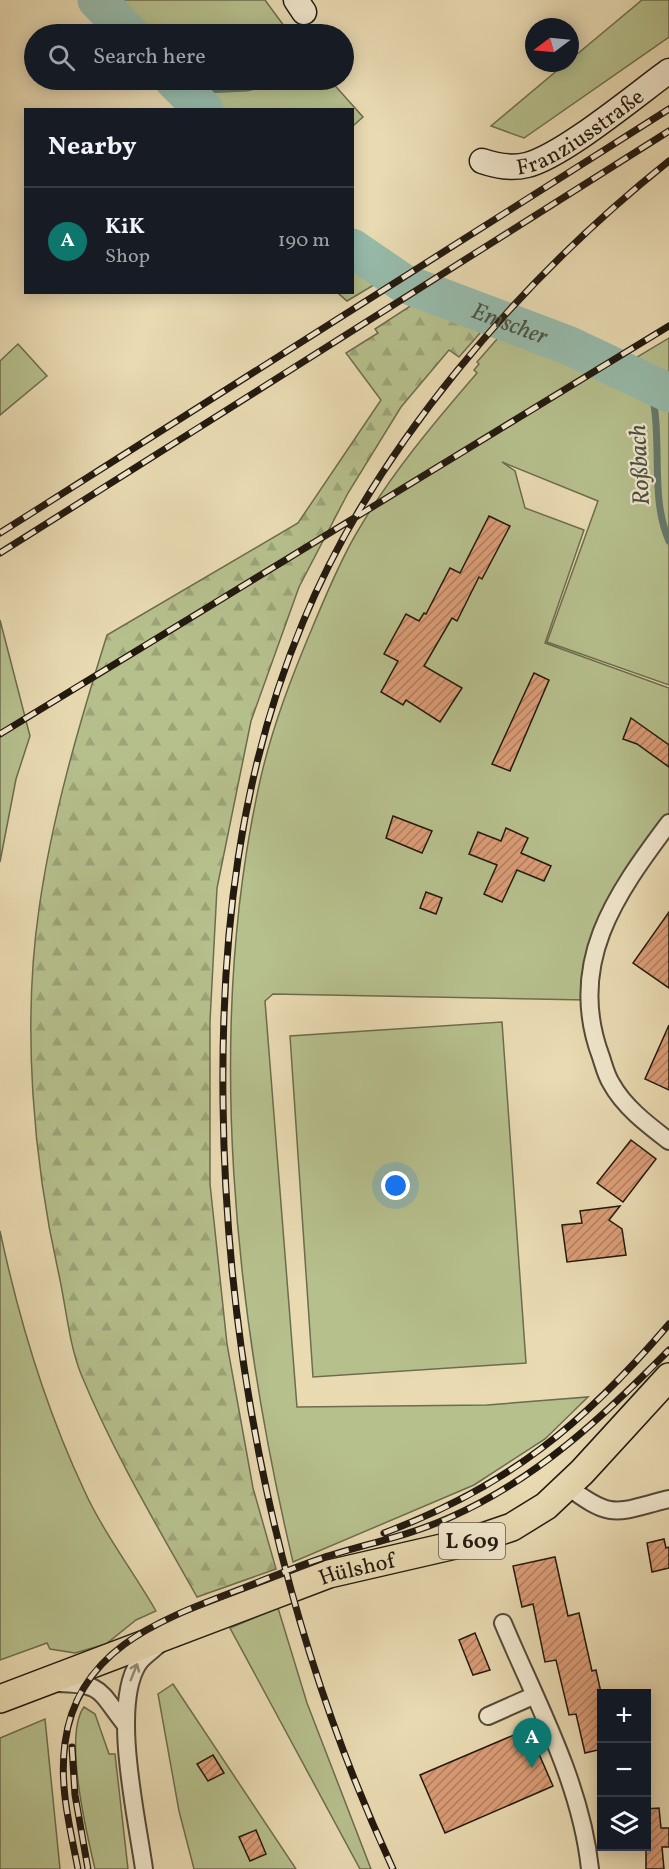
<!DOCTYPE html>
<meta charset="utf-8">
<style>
:root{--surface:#171b24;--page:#20242c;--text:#f1f3f6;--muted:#9ea1a6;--line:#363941;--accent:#0f766e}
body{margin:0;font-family:Vollkorn,serif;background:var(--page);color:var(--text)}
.controls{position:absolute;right:18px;bottom:18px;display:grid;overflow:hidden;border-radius:0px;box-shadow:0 3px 15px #0003}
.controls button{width:54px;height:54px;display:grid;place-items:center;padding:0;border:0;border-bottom:2px solid var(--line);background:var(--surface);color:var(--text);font:30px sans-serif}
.compass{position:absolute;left:525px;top:18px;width:54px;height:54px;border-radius:50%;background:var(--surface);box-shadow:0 3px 15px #0003;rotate:254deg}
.you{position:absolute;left:396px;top:1186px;width:21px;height:21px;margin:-15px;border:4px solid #fff;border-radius:50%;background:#1a73e8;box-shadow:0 0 0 9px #1a73e833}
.badge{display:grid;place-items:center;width:39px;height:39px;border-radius:50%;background:var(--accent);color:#fff;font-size:20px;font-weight:700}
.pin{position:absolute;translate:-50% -50px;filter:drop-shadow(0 2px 3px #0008)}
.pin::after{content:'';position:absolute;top:32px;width:21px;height:18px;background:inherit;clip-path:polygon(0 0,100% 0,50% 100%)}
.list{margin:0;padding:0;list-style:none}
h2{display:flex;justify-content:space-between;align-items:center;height:78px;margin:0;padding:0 24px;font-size:26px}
h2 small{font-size:20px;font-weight:400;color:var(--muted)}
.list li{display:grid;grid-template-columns:39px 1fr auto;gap:18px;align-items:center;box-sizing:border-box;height:108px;padding:0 24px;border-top:2px solid var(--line)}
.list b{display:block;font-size:22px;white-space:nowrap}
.list p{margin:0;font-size:20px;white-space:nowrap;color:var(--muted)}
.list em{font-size:20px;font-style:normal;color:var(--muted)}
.icon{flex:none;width:33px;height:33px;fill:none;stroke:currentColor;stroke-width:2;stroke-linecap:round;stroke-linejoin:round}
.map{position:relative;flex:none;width:669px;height:1869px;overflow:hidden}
.search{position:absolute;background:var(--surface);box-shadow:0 3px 15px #0003;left:24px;top:24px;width:330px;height:66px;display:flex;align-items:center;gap:15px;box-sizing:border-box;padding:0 21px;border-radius:33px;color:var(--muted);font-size:22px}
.panel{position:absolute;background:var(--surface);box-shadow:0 3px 15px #0003;left:24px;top:108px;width:330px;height:186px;border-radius:0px}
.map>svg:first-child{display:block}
.green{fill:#b6c08d;stroke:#6c6c4e;stroke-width:1.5}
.forest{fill:url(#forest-firs);stroke:#6c6c4e;stroke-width:1.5}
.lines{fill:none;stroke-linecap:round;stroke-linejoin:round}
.stream{stroke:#687a6d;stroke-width:7}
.river{stroke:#97bbab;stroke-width:39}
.building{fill:url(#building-hatch);stroke:#22190f;stroke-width:1.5}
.street-casing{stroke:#544938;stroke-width:20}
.secondary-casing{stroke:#22190f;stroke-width:27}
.primary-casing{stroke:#22190f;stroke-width:30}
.street{stroke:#f1e7cd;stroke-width:16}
.secondary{stroke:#f1e7cd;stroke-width:24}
.primary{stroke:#e9dab2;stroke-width:27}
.rail-casing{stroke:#22190f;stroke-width:7}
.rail{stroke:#f1e7cd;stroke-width:4.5;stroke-dasharray:14;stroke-linecap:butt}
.oneway{stroke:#948a78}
.labels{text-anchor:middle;stroke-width:4.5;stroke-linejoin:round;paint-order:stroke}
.shield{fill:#f1e7cd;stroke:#605748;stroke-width:1.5}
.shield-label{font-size:21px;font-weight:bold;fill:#22190f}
.street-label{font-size:22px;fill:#22190f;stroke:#f1e7cd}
.water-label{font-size:24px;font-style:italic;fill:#4b5246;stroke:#f1e7cd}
</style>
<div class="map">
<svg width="669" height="1869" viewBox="0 0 669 1869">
<defs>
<pattern id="forest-firs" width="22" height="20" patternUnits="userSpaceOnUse" patternTransform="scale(1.5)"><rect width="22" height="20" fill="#b6c08d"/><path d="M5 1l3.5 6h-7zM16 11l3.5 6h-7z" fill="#9ca478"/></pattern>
<pattern id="building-hatch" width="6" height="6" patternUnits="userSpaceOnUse" patternTransform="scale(1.5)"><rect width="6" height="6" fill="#db9d77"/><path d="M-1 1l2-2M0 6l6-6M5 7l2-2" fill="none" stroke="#b17f60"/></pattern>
</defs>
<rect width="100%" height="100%" fill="#e9dab2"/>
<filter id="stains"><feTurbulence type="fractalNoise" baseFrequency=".00333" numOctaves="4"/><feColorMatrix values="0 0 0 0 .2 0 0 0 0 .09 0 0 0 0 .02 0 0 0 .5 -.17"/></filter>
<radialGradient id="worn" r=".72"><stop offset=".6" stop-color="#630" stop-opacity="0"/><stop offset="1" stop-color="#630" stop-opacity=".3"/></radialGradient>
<path class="green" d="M120,0H265L290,34H154Z
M642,0H669V37L524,138L491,126L566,63H570V60Z
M196,80H330L363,117L353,126L352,110L223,109Z
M353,259L379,282L347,301L338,293L352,292Z
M505,330L609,378L632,360L669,338V685L547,642L598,501L502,462L515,471L525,508L584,530L545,643L669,688V823L627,884L587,1000L273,994L265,1001L297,1407L487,1405L588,1397L545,1439L474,1485L293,1562C235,1315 204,1031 260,781C272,727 292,676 313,626C326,595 339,563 356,534C390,475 433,424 477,373L474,370L479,364L477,362Z
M18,344L47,376L0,415V361Z
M0,620L30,736L16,779L0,862Z
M502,1022L526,1363L313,1377L290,1036Z
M0,1231C19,1320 45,1407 84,1490C103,1532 133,1571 156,1611L136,1620L106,1644L75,1653L50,1649L47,1643L0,1660Z
M278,1608L307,1703L371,1869H360L230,1628Z
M173,1684L296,1869H194L179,1811L158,1694Z
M84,1707L95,1714L109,1754H115L128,1869H95C87,1835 63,1735 84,1707Z
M45,1719L60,1869H0V1738Z"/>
<path class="forest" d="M424,297L488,324L459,357L449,350L401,407L348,493L299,587L251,721L217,888L210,1021V1184L227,1344L253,1488L276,1569L197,1597C156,1524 113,1452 81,1374C69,1344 66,1307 59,1275C33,1161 22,1026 39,909C52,816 79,725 107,635L298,523L381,400L346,353L378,333L375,329Z"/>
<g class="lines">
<path class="stream" d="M186,91L247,88L272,82
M650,386C664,435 649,497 669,541"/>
<g class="river">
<path d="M97,0L130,34"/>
<path d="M174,80L204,110"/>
<path id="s1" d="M352,248L403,283L570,346L669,393"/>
</g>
</g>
<path class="building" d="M489,516L510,526L482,579L479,577L457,621L452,618L424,666L462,688L440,722L406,700L403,705L381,692L398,661L384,654L406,614L419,621L424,613L426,614L450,568L460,573Z
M534,673L549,680L510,771L492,764Z
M631,718L669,745V767L637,744L623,739Z
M393,816L432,831L422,853L386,838Z
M506,828L528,838L521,853L551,866L544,881L517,870L502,902L484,894L497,865L469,854L478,832L501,841Z
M426,892L442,898L436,914L420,908Z
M669,912V988L633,963Z
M669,1025V1090L645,1079Z
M631,1140L656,1159L623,1202L597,1183Z
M620,1206L609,1220L622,1229L626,1255L567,1262L562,1225L582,1223L580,1211Z
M664,1539L666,1548L669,1547V1568L652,1572L647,1543Z
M555,1557L568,1616L579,1613L592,1671L596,1670L602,1697V1749L585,1753L576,1714L569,1715L556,1660L545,1662L533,1604L522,1607L513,1566Z
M475,1633L490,1670L473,1675L459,1640Z
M528,1729L553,1786L445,1833L420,1775Z
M213,1755L224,1773L208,1781L197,1764Z
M659,1808L661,1828H669V1847H662L664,1869H646V1809Z
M256,1830L266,1854L250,1861L239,1837Z"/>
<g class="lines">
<defs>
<path id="street" d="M669,823C615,895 566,964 601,1057C604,1066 606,1075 611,1083C624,1107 648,1125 669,1141
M567,1486C613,1521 616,1512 669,1499
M503,1623C536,1702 581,1782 590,1869
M57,1683C104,1684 98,1690 125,1724
M488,1716L533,1696
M144,1869C137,1818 111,1707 138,1664C142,1657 152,1651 158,1645"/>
<g id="secondary">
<path d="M296,0L304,12"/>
<path id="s2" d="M482,161C497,166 511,169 527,165C563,156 636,95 669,71"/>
</g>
<g id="primary">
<path id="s3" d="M0,1699L329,1574L468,1542L512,1527L546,1506L582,1472L669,1377"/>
</g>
</defs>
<use href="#street" class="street-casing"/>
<use href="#secondary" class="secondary-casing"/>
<use href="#primary" class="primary-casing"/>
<use href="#street" class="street"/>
<use href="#secondary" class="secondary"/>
<use href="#primary" class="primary"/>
<defs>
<path id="rail" d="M0,533L669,109
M0,553L669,131
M0,734L669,326
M384,1533C507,1487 584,1424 669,1324
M72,1747L75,1795L88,1869
M78,1869C70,1828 59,1786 65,1743C77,1651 157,1621 233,1592C262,1581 292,1568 322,1558C365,1544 409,1536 451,1517C537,1479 604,1416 669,1350
M393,1869C282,1629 226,1366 223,1102C221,937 239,775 303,622C375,447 522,278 669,161"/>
</defs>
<use href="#rail" class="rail-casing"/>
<use href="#rail" class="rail"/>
</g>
<defs><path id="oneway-shaft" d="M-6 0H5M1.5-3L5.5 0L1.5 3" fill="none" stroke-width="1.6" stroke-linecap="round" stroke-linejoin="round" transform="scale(1.5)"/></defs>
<use class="oneway" href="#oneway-shaft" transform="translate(134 1672) rotate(-68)"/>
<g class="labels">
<rect class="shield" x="439" y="1523" width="66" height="36" rx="4.5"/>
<g class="shield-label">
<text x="472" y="1548">L 609</text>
</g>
<g class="street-label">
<text dy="8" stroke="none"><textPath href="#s2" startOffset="108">Franziusstraße</textPath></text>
<text dy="8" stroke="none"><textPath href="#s3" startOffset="380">Hülshof</textPath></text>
</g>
<g class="water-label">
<text dy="8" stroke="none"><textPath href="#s1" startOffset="176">Emscher</textPath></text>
<text transform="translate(639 465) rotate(-93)" y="8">Roßbach</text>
</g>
</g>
<rect width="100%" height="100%" filter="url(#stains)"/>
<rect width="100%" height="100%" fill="url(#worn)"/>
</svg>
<div class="controls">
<button>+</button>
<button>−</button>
<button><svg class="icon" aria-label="layers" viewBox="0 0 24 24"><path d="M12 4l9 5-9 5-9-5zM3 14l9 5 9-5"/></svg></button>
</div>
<svg class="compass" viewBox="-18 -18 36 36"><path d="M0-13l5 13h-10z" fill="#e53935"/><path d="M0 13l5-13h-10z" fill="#9ea1a6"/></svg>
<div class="you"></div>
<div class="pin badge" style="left:532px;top:1768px">A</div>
<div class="search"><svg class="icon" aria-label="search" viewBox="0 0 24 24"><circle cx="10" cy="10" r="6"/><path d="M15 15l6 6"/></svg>Search here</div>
<section class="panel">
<h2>Nearby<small></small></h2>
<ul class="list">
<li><span class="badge">A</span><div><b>KiK</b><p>Shop</p></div><em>190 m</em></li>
</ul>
</section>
</div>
